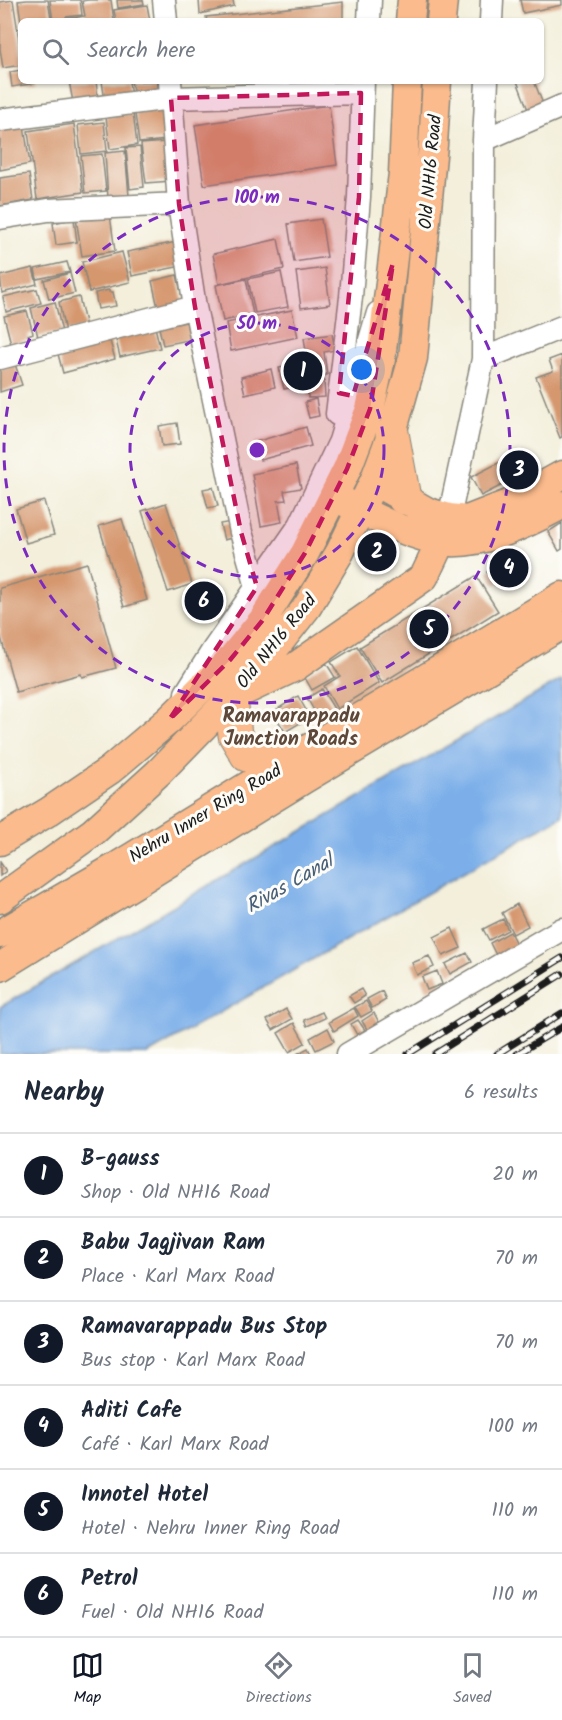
<!DOCTYPE html>
<meta charset="utf-8">
<style>
:root{--surface:#fff;--page:#f2f2f3;--text:#1f2937;--muted:#747a83;--line:#e0e1e3;--accent:#111827}
body{margin:0;font-family:Kalam,sans-serif;background:var(--page);color:var(--text)}
.you{position:absolute;left:362px;top:370px;width:21px;height:21px;margin:-15px;border:4px solid #fff;border-radius:50%;background:#1a73e8;box-shadow:0 0 0 9px #1a73e833}
.badge{display:grid;place-items:center;width:39px;height:39px;border-radius:50%;background:var(--accent);color:#fff;font-size:20px;font-weight:700}
.pin{position:absolute;translate:-50% -50%;border:3px solid #fff;box-shadow:0 2px 6px #0006}
.list{margin:0;padding:0;list-style:none}
h2{display:flex;justify-content:space-between;align-items:center;height:78px;margin:0;padding:0 24px;font-size:26px}
h2 small{font-size:20px;font-weight:400;color:var(--muted)}
.list li{display:grid;grid-template-columns:39px 1fr auto;gap:18px;align-items:center;box-sizing:border-box;height:84px;padding:0 24px;border-top:2px solid var(--line)}
.list b{display:block;font-size:22px;white-space:nowrap}
.list p{margin:0;font-size:20px;white-space:nowrap;color:var(--muted)}
.list em{font-size:20px;font-style:normal;color:var(--muted)}
.icon{flex:none;width:33px;height:33px;fill:none;stroke:currentColor;stroke-width:2;stroke-linecap:round;stroke-linejoin:round}
.map{position:relative;flex:none;width:562px;height:1054px;overflow:hidden}
.search{position:absolute;background:var(--surface);box-shadow:0 2px 4px #0004;left:18px;right:18px;top:18px;height:66px;display:flex;align-items:center;gap:15px;box-sizing:border-box;padding:0 21px;border-radius:9px;color:var(--muted);font-size:22px}
.sheet{height:582px;background:var(--surface)}
nav{display:flex;justify-content:space-around;align-items:center;box-sizing:border-box;height:84px;border-top:2px solid var(--line);background:var(--surface);font-size:16px;color:var(--muted)}
nav a{display:grid;justify-items:center;gap:3px}
nav .on{color:var(--accent)}
.map>svg:first-child{display:block}
.water{fill:#7cafe9;stroke:#4c6682;stroke-width:1.5}
.building{fill:#d5976e}
.lines{fill:none;stroke-linecap:round;stroke-linejoin:round}
.minor-casing{stroke:#88867c;stroke-width:25}
.major-casing{stroke:#88867c;stroke-width:31}
.highway-casing{stroke:#88867c;stroke-width:35}
.minor{stroke:#fff;stroke-width:22}
.major{stroke:#fbbb8c;stroke-width:28}
.highway{stroke:#fbbb8c;stroke-width:33}
.rail-casing{stroke:#1c1c1c;stroke-width:7}
.rail{stroke:#fdfcf7;stroke-width:4.5;stroke-dasharray:14;stroke-linecap:butt}
.marked{fill:#c2185b;fill-opacity:0.2;stroke:#c2185b;stroke-width:4.5;stroke-dasharray:12 8;stroke-linejoin:round}
.ring{fill:none;stroke:#7b2cbf;stroke-width:3;stroke-dasharray:10 8}
.labels{text-anchor:middle;stroke-width:6;stroke-linejoin:round;paint-order:stroke}
.street-label{font-size:18px;fill:#1c1c1c;stroke:#fdfcf7}
.neighbourhood-label{font-size:20px;font-weight:bold;fill:#5d4739;stroke:#fdfcf7}
.water-label{font-size:20px;font-style:italic;fill:#475e78;stroke:#fdfcf7}
.centre{fill:#7b2cbf;stroke:#fdfcf7;stroke-width:3}
.ring-label{font-size:18px;text-anchor:middle;font-weight:bold;fill:#7b2cbf;stroke:#fdfcf7;stroke-width:6;stroke-linejoin:round;paint-order:stroke}
</style>
<div class="map">
<svg width="562" height="1054" viewBox="0 0 562 1054">
<rect width="100%" height="100%" fill="#fdfcf7"/>
<filter id="ink" filterUnits="userSpaceOnUse"><feTurbulence type="fractalNoise" baseFrequency=".0167" numOctaves="2"/><feDisplacementMap in="SourceGraphic" scale="12" xChannelSelector="R" yChannelSelector="G"/><feConvolveMatrix kernelMatrix="1 2 1 2 8 2 1 2 1" color-interpolation-filters="sRGB"/></filter>
<filter id="wash" filterUnits="userSpaceOnUse"><feTurbulence type="fractalNoise" baseFrequency=".008" numOctaves="4" result="noise"/><feDisplacementMap in="SourceGraphic" scale="24" xChannelSelector="R" yChannelSelector="G"/><feGaussianBlur stdDeviation="1.35" result="paint"/><feColorMatrix in="noise" values="0 0 0 0 0 0 0 0 0 0 0 0 0 0 0 0 0 1.4 0 .05"/><feComposite in="paint" operator="in"/></filter>
<g filter="url(#wash)">
<rect width="100%" height="100%" fill="#f3efdb"/>
<path class="water" d="M562,679V816L148,1054H0V1007Z"/>
<g id="blocks">
<path class="building" d="M13,0L21,51V65L3,68L0,49V2Z
M27,0H48L51,18L38,21H21L18,1Z
M50,0H80L82,15L66,17L67,21H53Z
M88,0H111L114,21H69L68,19L85,16L82,1Z
M117,0H143L144,4L118,8Z
M199,0H233L234,6L200,14Z
M520,0H562V5L523,13Z
M343,2V21H207L206,17Z
M147,5L150,21H116L114,10Z
M21,70V81H35V83L12,87L10,72Z
M69,81H96L98,98L73,102Z
M102,81H129L131,97L105,101Z
M131,81H157L159,93L134,96Z
M517,81H534L545,109L530,115Z
M329,105L337,165L204,185L195,125Z
M163,110L166,140L139,143L135,113Z
M133,113L137,145L110,149L106,117Z
M23,120L30,164L0,170V124Z
M104,122L107,151L81,154L78,125Z
M74,124L83,192L37,199L28,131Z
M167,142L171,181L146,183L141,144Z
M140,147L144,187L130,189L126,148Z
M125,151L129,196L108,198L105,153Z
M102,154L106,191L85,193L81,156Z
M29,174L33,200L0,206V178Z
M109,208L115,251L82,256L76,218Z
M74,219L77,242L56,245L53,223Z
M321,219L327,257L294,262L288,224Z
M278,239L284,269L219,284L213,254Z
M177,242L182,266L132,276L127,252Z
M122,252L130,282L89,292L82,262Z
M67,262L70,272L37,279L35,269Z
M33,268L37,284L2,293L0,276Z
M325,268L330,304L301,308L296,272Z
M281,272L288,307L255,313L248,279Z
M70,273L75,293L49,299L44,280Z
M177,275L184,306L159,312L152,281Z
M246,279L253,314L223,321L216,285Z
M37,289L41,303L6,312L3,297Z
M109,290V292H113L116,306L98,309L95,293Z
M79,297L86,327L65,332L59,302Z
M55,302L62,332L38,337L31,308Z
M292,310L298,337L231,351L226,323Z
M27,311L33,333L28,335L29,339L11,344L4,316Z
M190,321L194,339L163,345L159,328Z
M155,327L160,348L120,357L115,336Z
M332,334L335,350L324,352L327,375L310,378L304,338Z
M110,341L115,359L63,373L58,354Z
M562,355V437L560,438L536,377L553,371L549,360Z
M302,363L307,380L301,382L302,385L284,389L279,368Z
M15,364L22,385L0,392V369Z
M271,369L275,387L245,394L241,377Z
M324,380L325,397L308,398L307,382Z
M316,399L319,416L309,418L305,402Z
M177,423L180,444L162,446L159,426Z
M306,427L311,446L260,460L255,442Z
M506,459L516,478L481,496L471,477Z
M296,465L301,488L284,491L286,500L278,501L282,522L261,526L252,474Z
M213,487L218,506L208,508L203,489Z
M44,501L54,535L26,543L16,509Z
M166,503L192,584L168,592L142,511Z
M122,519L147,600L124,607L99,526Z
M231,522L235,537L224,540L220,524Z
M562,523V549L559,551L548,532Z
M511,557L519,571L495,585L487,572Z
M87,563L116,668L82,677L81,674L16,692L0,634V588Z
M476,576L498,611L382,683L360,647Z
M357,646L379,683L337,709L324,686L340,676L331,662Z
M326,663L335,677L312,690L304,676Z
M322,689L336,712L320,721L307,698Z
M298,696L310,717L285,732L273,712Z
M0,862L6,871L0,876Z
M517,904L528,926L513,934L502,913Z
M503,919L508,930L489,940L483,929Z
M452,928L461,948L443,956L434,937Z
M510,932L517,946L497,957L490,943Z
M467,953L472,962L450,974L445,964Z
M429,956L434,967L417,975L412,963Z
M437,971L442,984L427,990L422,977Z
M361,989L365,996L354,1003L349,996Z
M382,991L386,1000L372,1008L367,999Z
M366,1001L372,1011L361,1017L355,1007Z
M354,1008L358,1016L334,1031L329,1022Z
M286,1009L292,1019L273,1030L267,1020Z
M322,1012L325,1018L307,1026L304,1020Z
M374,1013L380,1024L368,1031L362,1021Z
M358,1020L365,1030L357,1035L351,1024Z
M294,1023L305,1043L289,1052L278,1033Z
M328,1028L334,1041L316,1050L310,1038Z
M308,1048L311,1054H297Z"/>
</g>
</g>
<g filter="url(#ink)">
<use href="#blocks" fill-opacity="0" stroke="#88867c" stroke-width="1.5"/>
<g class="lines">
<defs>
<path id="minor" d="M164,0L166,21
M369,21L370,0
M491,21L492,0
M170,81L179,204L195,307L241,532L257,587
M0,120L171,98L361,93
M484,140L562,106
M0,218L48,210L179,204
M0,358L195,307
M483,359L562,327
M337,414L351,297L359,197L363,81
M444,534L449,518L483,359L484,140L487,81
M186,693L213,650L300,525L340,441L378,313
M348,1054L562,929"/>
<path id="major" d="M410,21L412,0
M441,21L443,0
M384,487L428,512L449,518L467,520L513,502L562,475
M343,501C372,517 408,535 440,541C480,548 528,523 562,505
M242,692L295,667L424,577L441,541
M0,841L48,812L110,770L169,720L230,660L262,621L305,553L347,469L370,409L381,359L403,173L407,81
M0,899L93,832L158,773L231,698L274,649L307,607L340,552L374,481L392,433L413,358L433,145L437,81
M0,934L116,867L308,749L562,596
M0,967L304,779L562,625"/>
<path id="highway" d="M392,433L404,498
M231,698L235,735L247,755L269,763L293,759"/>
</defs>
<use href="#minor" class="minor-casing"/>
<use href="#major" class="major-casing"/>
<use href="#highway" class="highway-casing"/>
<use href="#minor" class="minor"/>
<use href="#major" class="major"/>
<use href="#highway" class="highway"/>
<defs>
<path id="rail" d="M408,1054L562,958
M435,1054L562,974
M497,1054L562,1013
M517,1054L562,1027"/>
</defs>
<use href="#rail" class="rail-casing"/>
<use href="#rail" class="rail"/>
</g>
</g>
<path class="marked" d="M361,93L359,197L339,393L353,396L393,263L370,409L347,469L305,553L262,621L230,660L169,720L257,587L241,532L195,307L179,204L171,98Z"/>
<g class="ring">
<circle cx="257" cy="450" r="127"/>
<circle cx="257" cy="450" r="253"/>
</g>
<g class="labels">
<g class="street-label">
<text transform="translate(430 172) rotate(-85)" y="6">Old NH16 Road</text>
<text transform="translate(276 641) rotate(-51)" y="6">Old NH16 Road</text>
<text transform="translate(205 813) rotate(-31)" y="6">Nehru Inner Ring Road</text>
</g>
<g class="neighbourhood-label">
<text x="291" y="722">Ramavarappadu<tspan x="291" dy="23">Junction Roads</tspan></text>
</g>
<g class="water-label">
<text transform="translate(289 883) rotate(-30)" y="7">Rivas Canal</text>
</g>
</g>
<circle cx="257" cy="450" r="9" class="centre"/>
<g class="ring-label">
<text x="257" y="203">100 m</text>
<text x="257" y="329">50 m</text>
</g>
</svg>
<div class="you"></div>
<div class="pin badge" style="left:303px;top:371px">1</div>
<div class="pin badge" style="left:377px;top:552px">2</div>
<div class="pin badge" style="left:519px;top:470px">3</div>
<div class="pin badge" style="left:509px;top:568px">4</div>
<div class="pin badge" style="left:429px;top:629px">5</div>
<div class="pin badge" style="left:204px;top:601px">6</div>
<div class="search"><svg class="icon" aria-label="search" viewBox="0 0 24 24"><circle cx="10" cy="10" r="6"/><path d="M15 15l6 6"/></svg>Search here</div>
</div>
<section class="sheet">
<h2>Nearby<small>6 results</small></h2>
<ul class="list">
<li><span class="badge">1</span><div><b>B-gauss</b><p>Shop · Old NH16 Road</p></div><em>20 m</em></li>
<li><span class="badge">2</span><div><b>Babu Jagjivan Ram</b><p>Place · Karl Marx Road</p></div><em>70 m</em></li>
<li><span class="badge">3</span><div><b>Ramavarappadu Bus Stop</b><p>Bus stop · Karl Marx Road</p></div><em>70 m</em></li>
<li><span class="badge">4</span><div><b>Aditi Cafe</b><p>Café · Karl Marx Road</p></div><em>100 m</em></li>
<li><span class="badge">5</span><div><b>Innotel Hotel</b><p>Hotel · Nehru Inner Ring Road</p></div><em>110 m</em></li>
<li><span class="badge">6</span><div><b>Petrol</b><p>Fuel · Old NH16 Road</p></div><em>110 m</em></li>
</ul>
</section>
<nav>
<a class="on"><svg class="icon" aria-label="map" viewBox="0 0 24 24"><path d="M3 6l6-2 6 2 6-2v14l-6 2-6-2-6 2zM9 4v14M15 6v14"/></svg>Map</a>
<a><svg class="icon" aria-label="directions" viewBox="0 0 24 24"><path d="M12 3l9 9-9 9-9-9zM9 14v-3h6M13 9l2 2-2 2"/></svg>Directions</a>
<a><svg class="icon" aria-label="saved" viewBox="0 0 24 24"><path d="M7 4h10v16l-5-4-5 4z"/></svg>Saved</a>
</nav>
